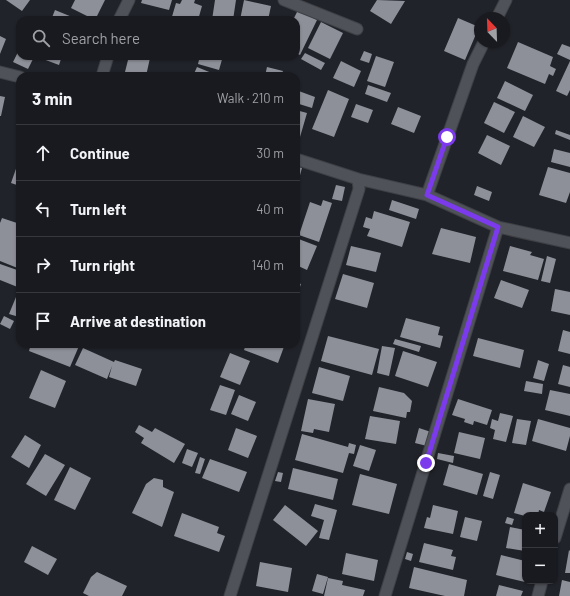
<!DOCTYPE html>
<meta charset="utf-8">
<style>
:root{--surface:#191a20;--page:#222329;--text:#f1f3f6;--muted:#9fa1a5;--line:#37383e}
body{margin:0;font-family:Barlow,sans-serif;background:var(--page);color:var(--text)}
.controls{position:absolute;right:12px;bottom:12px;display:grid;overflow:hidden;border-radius:8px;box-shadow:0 1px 3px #0004}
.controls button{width:36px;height:36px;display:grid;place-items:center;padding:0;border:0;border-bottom:1px solid var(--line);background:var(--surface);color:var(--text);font:20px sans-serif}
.compass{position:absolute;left:474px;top:12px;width:36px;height:36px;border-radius:50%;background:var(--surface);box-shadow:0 1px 3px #0004;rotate:337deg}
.stop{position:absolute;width:12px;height:12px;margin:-9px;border:3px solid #7c3aed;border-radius:50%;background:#fff}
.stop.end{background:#7c3aed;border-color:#fff;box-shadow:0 1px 4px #0008}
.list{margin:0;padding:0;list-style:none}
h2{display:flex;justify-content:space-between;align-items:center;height:52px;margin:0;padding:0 16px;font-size:17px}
h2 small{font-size:13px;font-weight:400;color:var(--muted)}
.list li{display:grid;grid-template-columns:26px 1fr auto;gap:12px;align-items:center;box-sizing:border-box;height:56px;padding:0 16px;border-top:1px solid var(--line)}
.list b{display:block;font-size:15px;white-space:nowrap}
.list em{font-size:13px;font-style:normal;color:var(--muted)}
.icon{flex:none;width:22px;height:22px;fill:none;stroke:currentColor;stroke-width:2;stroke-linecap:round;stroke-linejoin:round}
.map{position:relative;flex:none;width:570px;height:596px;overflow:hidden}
.search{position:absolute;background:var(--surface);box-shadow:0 1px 3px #0004;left:16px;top:16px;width:284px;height:44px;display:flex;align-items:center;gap:10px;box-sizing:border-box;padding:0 14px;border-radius:12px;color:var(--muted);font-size:15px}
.panel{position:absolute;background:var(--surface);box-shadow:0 1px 3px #0004;left:16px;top:72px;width:284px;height:276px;border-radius:12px}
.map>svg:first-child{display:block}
.building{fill:#8e9099}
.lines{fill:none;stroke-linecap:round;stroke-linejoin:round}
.minor-casing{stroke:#3e4045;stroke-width:13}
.minor{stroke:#4f5259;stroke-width:11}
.route{stroke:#7c3aed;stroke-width:5}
</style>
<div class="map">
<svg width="570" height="596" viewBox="0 0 570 596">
<rect width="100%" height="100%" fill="#21232a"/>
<path class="building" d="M6,0H30L22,11Z
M75,0H105L95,20L71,8Z
M142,0H172L169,10L141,3Z
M182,0H195L194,3L202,6L198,20H171L176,3L180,4Z
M215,0H236L233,20H212Z
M244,0L271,6L268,20H240Z
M377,0L405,1L391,24L370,11Z
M55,10L77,19L76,20H51Z
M298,10L317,20L300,55L296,53V20H293Z
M458,18L479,27L465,60L444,51Z
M321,22L343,33L330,59L308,48Z
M0,36L6,39L0,54Z
M518,42L553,57L550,66L556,69L553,76L549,74L545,84L507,68Z
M562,44L570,47V60L557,54Z
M364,51L372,54L369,63L360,60Z
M18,52H20V56H28L33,59L28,69L13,62Z
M305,53L325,63L321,70L301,59Z
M35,56H62L59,65Z
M129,56L150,58L146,76H124Z
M200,56H223L219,70L198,64Z
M376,56L394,62L385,87L367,81Z
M341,61L361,71L354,87L333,78Z
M570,61V90L567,96L556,91Z
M197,67L219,76H193Z
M267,67L283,71L281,76H265Z
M505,81L533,95L525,111L497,98Z
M368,85L391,93L387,102L365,94Z
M296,90L315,97L312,108L296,103Z
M328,90L349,99L334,137L312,129Z
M0,96L5,97L1,116H0Z
M494,102L515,112L504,133L484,123Z
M356,104L373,110L368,123L351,117Z
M398,107L421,116L414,133L391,124Z
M296,110L307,113L300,137L296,136Z
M523,116L545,127L534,147L513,137Z
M556,130L570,135V140L555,134Z
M487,135L510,146L501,165L478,153Z
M554,149L570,153V167L551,162Z
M18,163L20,164V186L11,183Z
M296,166L302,168L299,179L296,178Z
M548,167L570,173V192L566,203L539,195Z
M336,185L345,187L342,201L332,199Z
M477,186L492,192L489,201L474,195Z
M323,200L332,203L319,242L299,235L310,202L321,206Z
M392,200L419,209L416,219L389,210Z
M374,211L410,222L402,247L367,236L370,229L363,227L366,217L372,219Z
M2,218L20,224V269L0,261V223Z
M441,228L476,237L470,263L432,254Z
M296,238L317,246L307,270L296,265Z
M351,246L381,253L376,272L346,265Z
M510,246L532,252L530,255L544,259L538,280L503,271Z
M547,256L556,259L550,283L541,281Z
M0,264L20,271V288L0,280Z
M343,274L374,283L367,308L335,299Z
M501,280L529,290L522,308L494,298Z
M296,282L301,284L296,298Z
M555,289L570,292V315L551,311Z
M16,297L20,298L19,317L9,314Z
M4,316L14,321L10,329L0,324Z
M406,318L440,327L438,335L443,336L440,348L400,337Z
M563,330L570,332V354L558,351Z
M328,336L379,349L372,375L321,361Z
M478,338L524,350L520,368L473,356Z
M395,339L421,346L419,352L393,344Z
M31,344H73L79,346L70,367L29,351Z
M246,344H285L278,363L244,350Z
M382,346L395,348L389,376L377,373Z
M83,348L114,362L115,360L142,369L136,386L109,377L112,366L107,379L75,365Z
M403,351L437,362L428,387L395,376Z
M230,353L250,361L240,385L220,377Z
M538,360L549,364L544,381L533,378Z
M563,365L570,367V387L558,384Z
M319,367L350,376L343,401L312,393Z
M41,370L66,381L55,408L29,398Z
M526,381L543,384L542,394L524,391Z
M220,385L235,390L226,415L210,410Z
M379,387L404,393L412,401L410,412H407L406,418L373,411Z
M550,390L570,394V416L545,410Z
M239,395L256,402L248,421L231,414Z
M308,399L335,404L329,432L314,429L313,433L301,431Z
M458,399L492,410L487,425L474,421L473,425L464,422L465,419L452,415Z
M500,413L513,416L506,442L493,439L495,430L490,428L492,419L498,421Z
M370,416L400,421L396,444L365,439Z
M517,419L531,421L526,445L512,443Z
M538,419L570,428V436L566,451L532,441Z
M139,425L152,432L155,428L185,444L174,463L141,443L144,438L135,432Z
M236,428L257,436L248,458L228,450Z
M419,428L431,432L427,446L415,443Z
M459,432L485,438L480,459L454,453Z
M302,434L348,447L349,443L356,445L354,454L349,453L343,473L295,460Z
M25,435L41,445L29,468L11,457Z
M360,445L376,450L369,471L353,466Z
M187,449L198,453L192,467L182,463Z
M438,453L454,456L453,463L437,459Z
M45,454L65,465L46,496L26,484Z
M200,457L205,459L200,474L195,473Z
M210,459L247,472L239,492L202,478Z
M449,464L483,474L477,495L443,485Z
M70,467L91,478L75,510L54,500Z
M293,468L338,479L333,500L288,489Z
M278,472L283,473L281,482L275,481Z
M490,472L500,475L493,499L483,496Z
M360,474L397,484L389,514L352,505Z
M154,478L163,480V487L174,492L162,527L132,513L146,484Z
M523,483L551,492L544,512L539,510L538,515L525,516L514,513Z
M315,504L337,510L329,540L319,538L324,520L311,516Z
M285,505L318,531L306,546L273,520Z
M433,505L458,511L453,534L424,528L427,517L430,518Z
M182,513L219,527L217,533L225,536L219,552L174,536Z
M465,517L482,521L477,541L460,537Z
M507,517L514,519L512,525L505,523Z
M510,527L525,530V551L506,548Z
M424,543L453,550L451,556L456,557L453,570L419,562Z
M32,546L57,559L48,575L24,562Z
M569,550L570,551V573H565Z
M407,552L413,554L411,561L405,559Z
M346,553L378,560L374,581L342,574Z
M501,555L525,561V582L496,575Z
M260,562L292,568L288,592L256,586Z
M414,567L467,580L464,596H445L409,588Z
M97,572L127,586L122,596H89L83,593L91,577Z
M317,574L328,577L323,594L312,591Z
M328,578L343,581L342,585L365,590L363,596H324Z
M562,580L570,582V596H559Z
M499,585L523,591L521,596H496Z"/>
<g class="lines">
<defs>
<path id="minor" d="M284,0L357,29
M497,18L506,0
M119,20L129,0
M0,72L20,77
M102,76L108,56
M296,159L358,179L427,195L498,227L570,243
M427,195L473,64L484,42
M555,538L570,489
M230,596L359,189L358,179
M385,596L498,227
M538,596L542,581"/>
</defs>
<use href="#minor" class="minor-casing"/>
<use href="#minor" class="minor"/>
</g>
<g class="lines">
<path class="route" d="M426,463L498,227L427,195L447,137"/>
</g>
</svg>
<div class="controls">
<button>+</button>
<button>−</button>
</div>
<svg class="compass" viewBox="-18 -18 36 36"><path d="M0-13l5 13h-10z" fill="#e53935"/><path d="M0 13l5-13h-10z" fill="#9fa1a5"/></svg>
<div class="stop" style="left:447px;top:137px"></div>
<div class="stop end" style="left:426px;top:463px"></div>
<div class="search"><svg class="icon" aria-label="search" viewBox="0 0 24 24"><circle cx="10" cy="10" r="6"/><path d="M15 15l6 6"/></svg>Search here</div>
<section class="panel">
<h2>3 min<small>Walk · 210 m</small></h2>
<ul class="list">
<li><svg class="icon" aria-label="ahead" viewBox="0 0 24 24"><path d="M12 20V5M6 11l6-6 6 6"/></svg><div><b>Continue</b></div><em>30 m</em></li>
<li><svg class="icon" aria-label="left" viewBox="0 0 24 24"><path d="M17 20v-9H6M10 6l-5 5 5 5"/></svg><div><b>Turn left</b></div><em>40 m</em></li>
<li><svg class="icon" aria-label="right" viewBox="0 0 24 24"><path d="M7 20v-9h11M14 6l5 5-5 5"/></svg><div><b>Turn right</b></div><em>140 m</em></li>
<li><svg class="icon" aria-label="arrive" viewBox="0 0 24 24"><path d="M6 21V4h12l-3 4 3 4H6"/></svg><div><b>Arrive at destination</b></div></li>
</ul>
</section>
</div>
